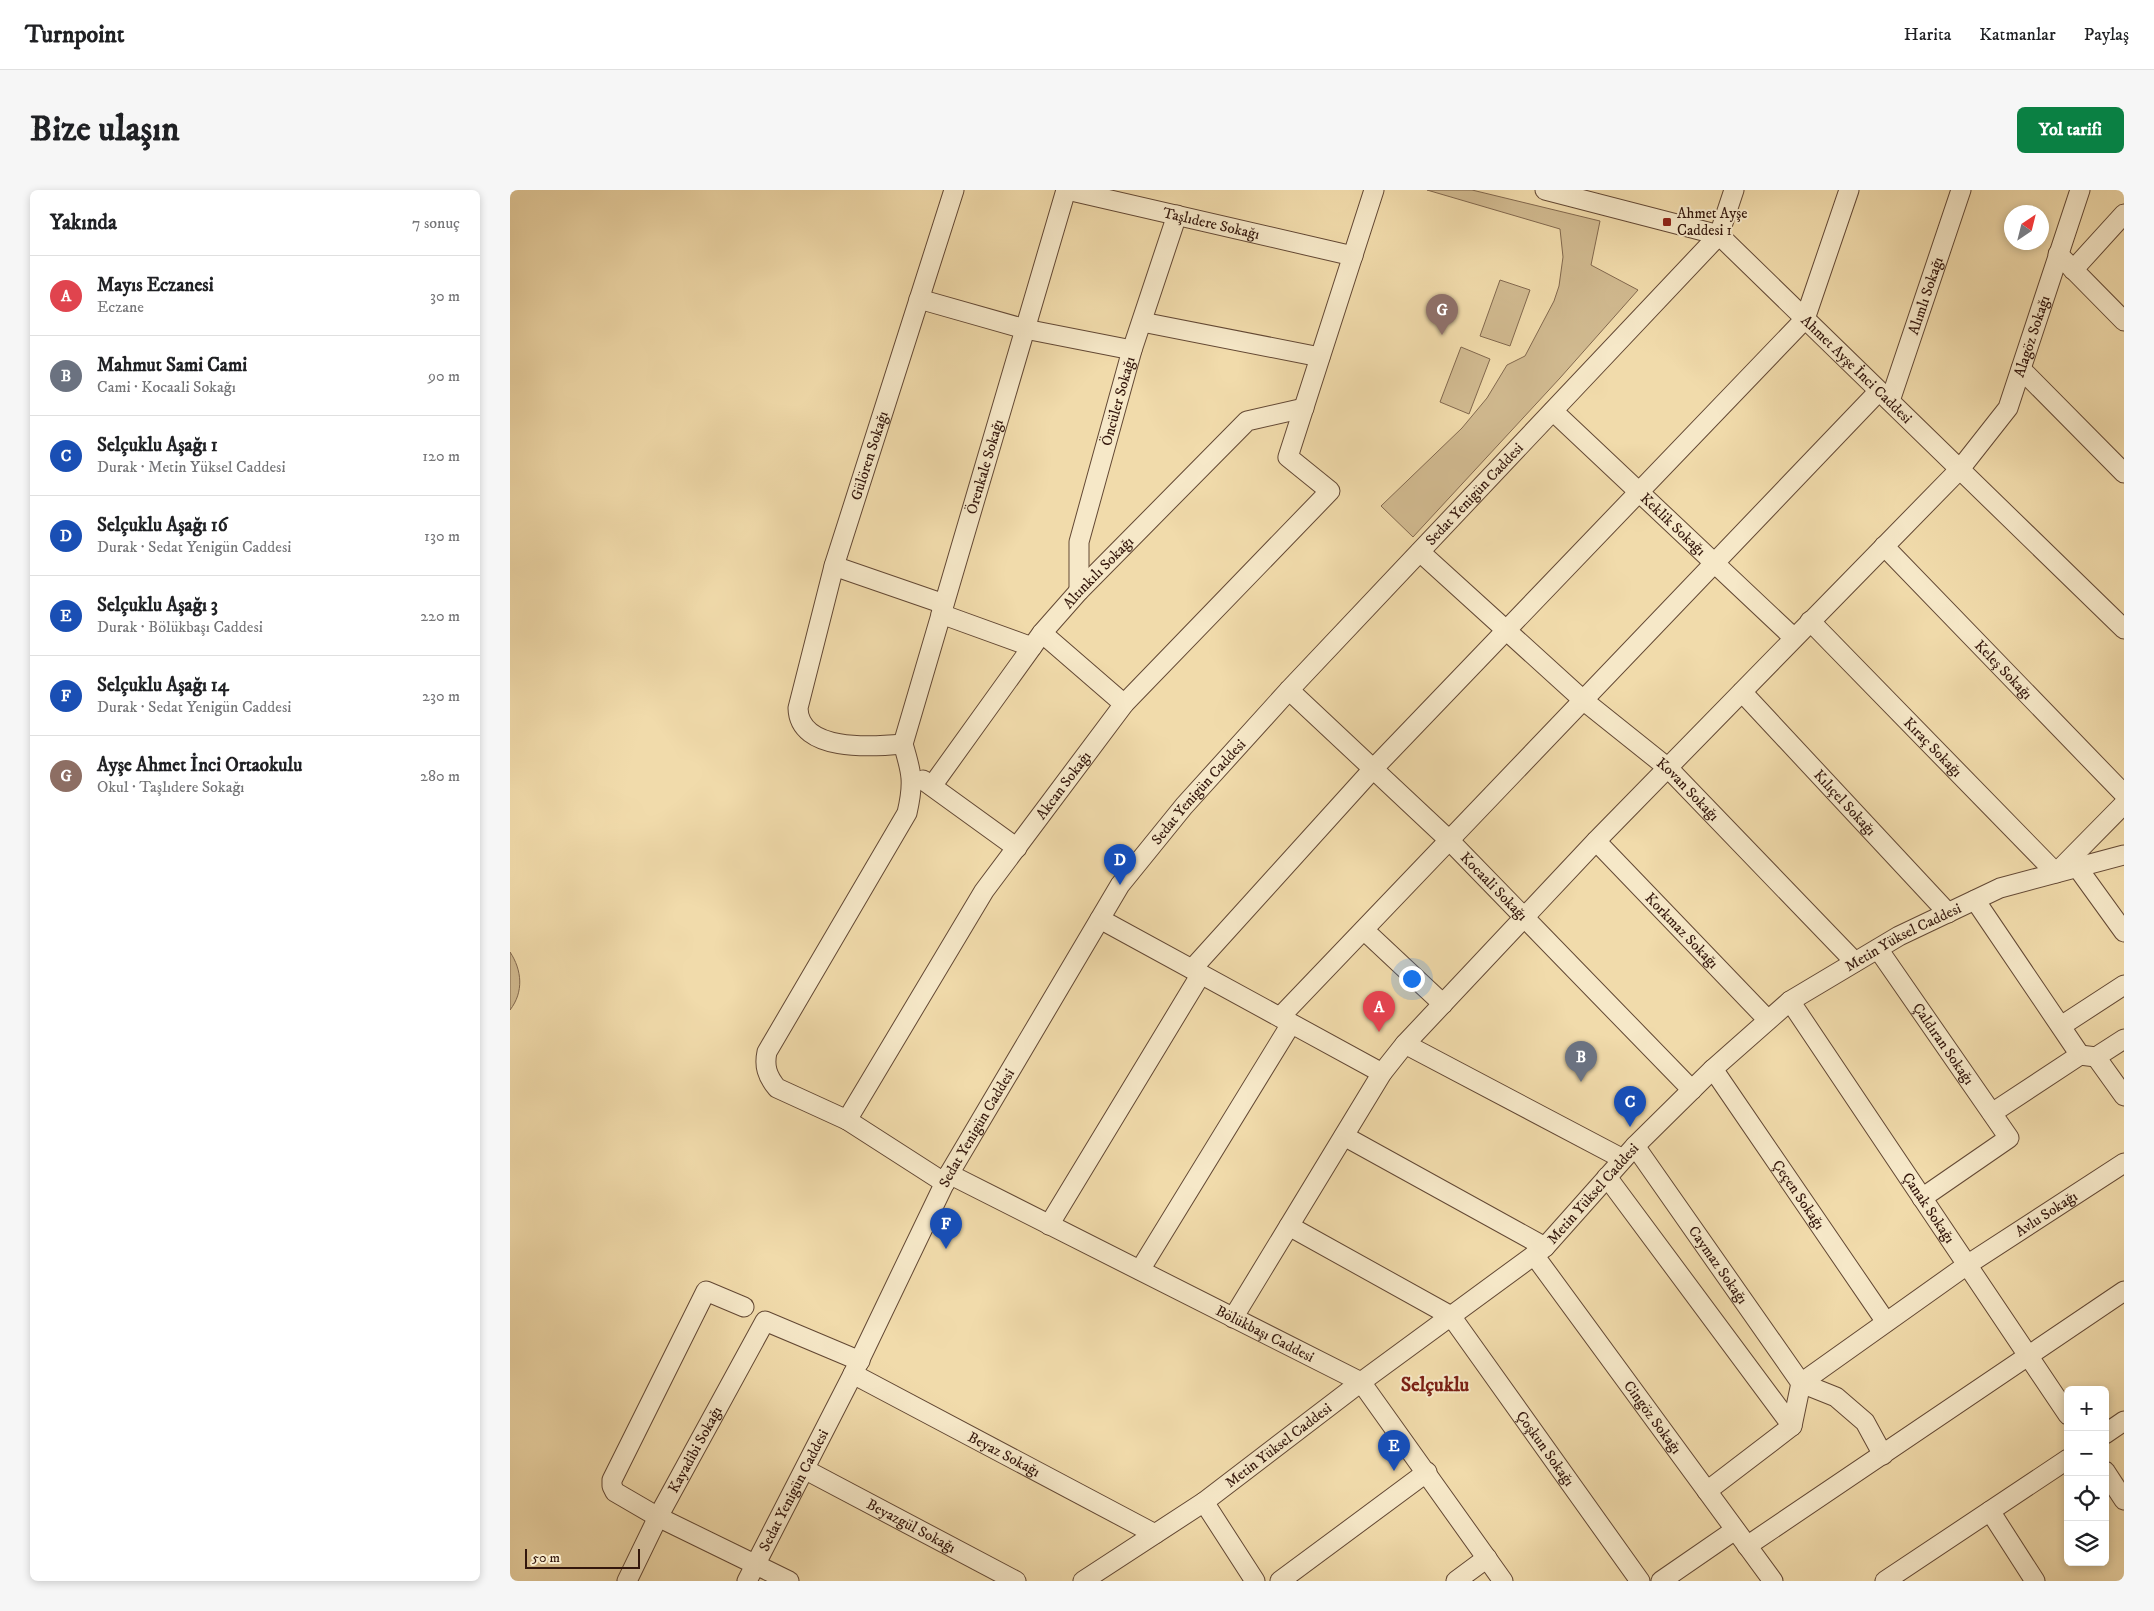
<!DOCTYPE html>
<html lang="tr">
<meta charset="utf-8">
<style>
:root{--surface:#fff;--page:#f6f6f6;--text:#202124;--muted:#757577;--line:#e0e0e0;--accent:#0b8043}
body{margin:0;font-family:"IM FELL DW Pica",serif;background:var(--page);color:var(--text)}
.controls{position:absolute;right:15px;bottom:15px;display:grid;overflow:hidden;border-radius:8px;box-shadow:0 2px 8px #0003}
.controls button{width:45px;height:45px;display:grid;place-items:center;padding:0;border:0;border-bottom:1px solid var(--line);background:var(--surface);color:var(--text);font:25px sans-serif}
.compass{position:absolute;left:1494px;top:15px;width:45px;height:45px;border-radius:50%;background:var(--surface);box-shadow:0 2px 8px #0003;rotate:35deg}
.scale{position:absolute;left:15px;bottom:12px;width:115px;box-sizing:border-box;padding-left:5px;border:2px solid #34170c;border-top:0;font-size:14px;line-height:18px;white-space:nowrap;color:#34170c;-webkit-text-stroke:4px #f6e8c8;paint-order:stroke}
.you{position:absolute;left:901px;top:788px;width:18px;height:18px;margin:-12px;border:4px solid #fff;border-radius:50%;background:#1a73e8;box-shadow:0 0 0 8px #1a73e833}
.badge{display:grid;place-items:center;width:32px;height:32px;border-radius:50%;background:var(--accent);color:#fff;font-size:16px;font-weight:700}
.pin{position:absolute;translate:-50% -41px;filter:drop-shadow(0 1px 2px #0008)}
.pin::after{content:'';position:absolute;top:26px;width:18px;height:15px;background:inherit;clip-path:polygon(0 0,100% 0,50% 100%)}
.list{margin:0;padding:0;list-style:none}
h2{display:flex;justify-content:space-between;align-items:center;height:65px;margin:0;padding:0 20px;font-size:21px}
h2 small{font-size:16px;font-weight:400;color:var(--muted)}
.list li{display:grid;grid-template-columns:32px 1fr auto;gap:15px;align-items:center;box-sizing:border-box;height:80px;padding:0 20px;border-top:1px solid var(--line)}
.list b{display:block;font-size:19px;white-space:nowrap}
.list p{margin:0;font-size:16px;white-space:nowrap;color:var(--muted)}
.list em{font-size:16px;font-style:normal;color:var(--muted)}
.icon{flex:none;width:28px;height:28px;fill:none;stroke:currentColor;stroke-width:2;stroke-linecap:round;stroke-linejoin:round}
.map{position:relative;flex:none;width:1614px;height:1391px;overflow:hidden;border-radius:8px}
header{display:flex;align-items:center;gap:30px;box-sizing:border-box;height:70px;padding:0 25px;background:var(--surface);border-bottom:1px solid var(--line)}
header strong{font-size:24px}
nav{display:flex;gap:28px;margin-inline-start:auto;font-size:18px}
.intro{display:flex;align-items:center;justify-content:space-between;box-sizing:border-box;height:120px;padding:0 30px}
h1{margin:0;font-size:35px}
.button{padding:12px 22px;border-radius:8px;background:var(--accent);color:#fff;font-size:18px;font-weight:700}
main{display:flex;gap:30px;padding:0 30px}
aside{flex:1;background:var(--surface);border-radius:8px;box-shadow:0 2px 8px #0003}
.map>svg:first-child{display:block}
.green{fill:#d1ba90;stroke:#82684e}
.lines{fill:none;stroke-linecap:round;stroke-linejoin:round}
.minor-casing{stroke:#634834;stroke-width:21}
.minor{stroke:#f6e8c8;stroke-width:19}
.poi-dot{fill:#8f2418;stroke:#f6e8c8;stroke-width:2}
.labels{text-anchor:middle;stroke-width:4;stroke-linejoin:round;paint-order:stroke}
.poi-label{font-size:15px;fill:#34170c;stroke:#f6e8c8;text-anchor:start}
.street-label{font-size:15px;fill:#34170c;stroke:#f6e8c8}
.district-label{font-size:20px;font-weight:bold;fill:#7a1f14;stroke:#f6e8c8}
</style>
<header>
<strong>Turnpoint</strong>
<nav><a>Harita</a><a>Katmanlar</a><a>Paylaş</a></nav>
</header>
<div class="intro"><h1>Bize ulaşın</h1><a class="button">Yol tarifi</a></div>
<main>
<aside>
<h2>Yakında<small>7 sonuç</small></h2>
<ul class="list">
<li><span class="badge" style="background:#e0444e">A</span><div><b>Mayıs Eczanesi</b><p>Eczane</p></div><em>30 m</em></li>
<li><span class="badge" style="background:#6b7280">B</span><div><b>Mahmut Sami Cami</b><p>Cami · Kocaali Sokağı</p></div><em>90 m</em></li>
<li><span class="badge" style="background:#1a4fb4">C</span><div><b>Selçuklu Aşağı 1</b><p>Durak · Metin Yüksel Caddesi</p></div><em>120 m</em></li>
<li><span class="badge" style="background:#1a4fb4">D</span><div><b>Selçuklu Aşağı 16</b><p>Durak · Sedat Yenigün Caddesi</p></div><em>130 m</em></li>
<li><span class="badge" style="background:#1a4fb4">E</span><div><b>Selçuklu Aşağı 3</b><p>Durak · Bölükbaşı Caddesi</p></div><em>220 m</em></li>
<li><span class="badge" style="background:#1a4fb4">F</span><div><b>Selçuklu Aşağı 14</b><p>Durak · Sedat Yenigün Caddesi</p></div><em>230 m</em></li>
<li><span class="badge" style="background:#8d6e63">G</span><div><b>Ayşe Ahmet İnci Ortaokulu</b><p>Okul · Taşlıdere Sokağı</p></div><em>280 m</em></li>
</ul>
</aside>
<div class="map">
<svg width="1614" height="1391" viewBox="0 0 1614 1391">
<rect width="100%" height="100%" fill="#f1dbab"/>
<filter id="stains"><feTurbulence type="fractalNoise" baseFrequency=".004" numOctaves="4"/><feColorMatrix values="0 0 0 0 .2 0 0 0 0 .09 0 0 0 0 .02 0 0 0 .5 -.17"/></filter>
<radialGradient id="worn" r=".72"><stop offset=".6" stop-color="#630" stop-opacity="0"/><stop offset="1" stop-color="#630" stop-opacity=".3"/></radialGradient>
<path class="green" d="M917,0H962L1090,31L1081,75L1128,100L1050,188L903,347L871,316L952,238L977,208L997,175L1015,166L1044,111L1049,96L1053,67L1050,39Z
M990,90L1020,100L1000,156L970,146Z
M951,157L980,169L959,224L930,212Z
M0,762C12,780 14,802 0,820Z"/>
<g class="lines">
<defs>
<g id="minor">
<path id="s1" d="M557,0L843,66"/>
<path id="s2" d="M1035,0L1209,45L1614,439"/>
<path d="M1548,64L1614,131"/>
<path d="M1563,80L1614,24"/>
<path d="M409,109L515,139L622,160"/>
<path d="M632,132L810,167"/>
<path d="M1511,179L1614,283"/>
<path id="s3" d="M1380,211L1451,0"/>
<path id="s4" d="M1043,221L1284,448"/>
<path id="s5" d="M1374,356L1614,604"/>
<path id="s6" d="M910,362L1073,510L1158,578L1345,772"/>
<path d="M324,376L434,414"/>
<path id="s7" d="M569,401V352L622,160L667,25"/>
<path d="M431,424L522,457"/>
<path id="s8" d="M1300,431L1546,683L1614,614"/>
<path d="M532,443L614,514"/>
<path id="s9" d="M779,500L939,650L1182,900"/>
<path id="s10" d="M1232,502L1438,723"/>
<path id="s11" d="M393,554C361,557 289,562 288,518L324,376L444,0"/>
<path d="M393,554C402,583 404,593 397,623L257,862C254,876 257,886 267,898L337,930L435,993"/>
<path id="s12" d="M393,554L556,0"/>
<path d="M413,590L507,658"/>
<path id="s13" d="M422,596L532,443L569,401L737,231L794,218"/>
<path id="s14" d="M1086,651L1258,830"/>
<path d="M1567,677L1614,742"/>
<path d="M1465,710L1570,865"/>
<path d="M590,729L872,883"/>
<path d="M854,740L933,814"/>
<path id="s15" d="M1368,759L1499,948L1412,1008"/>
<path d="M682,779L863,579L1295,129L1339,0"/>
<path id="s16" d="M1280,811L1558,1225"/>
<path d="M770,827L1369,201"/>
<path d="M1551,836L1614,795"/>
<path d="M895,854L1113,969"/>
<path d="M1586,867L1614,906"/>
<path d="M1586,867L1614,849"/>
<path id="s17" d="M1203,879L1376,1132"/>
<path d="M1482,923L1570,865L1586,867"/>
<path id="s18" d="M337,930L474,701L614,514L820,301L778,267L864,0"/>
<path d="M834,946L1035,1057"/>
<path id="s19" d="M1125,956L1291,1193"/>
<path id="s20" d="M439,984L851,1192L993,1391"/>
<path d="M1097,987L1282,1236"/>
<path d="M539,1035L691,784"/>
<path id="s21" d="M779,1036L941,1126L1130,1391"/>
<path id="s22" d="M1024,1065L1263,1391"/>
<path d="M630,1080L781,834"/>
<path d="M234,1117L196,1101L102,1290V1296L105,1302L148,1327L279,1391"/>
<path id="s23" d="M723,1128L872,883L895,854L1086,651L1450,279L1498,218L1570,0"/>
<path id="s24" d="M343,1184L645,1344"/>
<path d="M1291,1193L1326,1207L1355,1232L1373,1265"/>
<path d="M1595,1244L1614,1231"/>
<path id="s25" d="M296,1280L506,1391"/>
<path d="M1595,1281L1614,1310"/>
<path id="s26" d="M1197,1301L1282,1236L1291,1193L1457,1075L1614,973"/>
<path d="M694,1312L745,1391"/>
<path d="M1480,1321L1525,1391"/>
<path d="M1237,1356L1614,1101"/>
<path id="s27" d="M117,1391L148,1327L255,1131L350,1171"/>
<path id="s28" d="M237,1391L343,1184L439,984L610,695L674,616L779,500L1209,45L1224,0"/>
<path id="s29" d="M573,1391L694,1312L851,1192L1035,1057L1125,956L1203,879L1280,811L1389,746L1490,698L1614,665"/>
<path d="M770,1391L917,1282"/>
<path d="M946,1391L977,1368"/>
<path d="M1151,1391L1225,1340"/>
<path d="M1375,1391L1558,1269"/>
</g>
</defs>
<use href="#minor" class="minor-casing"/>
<use href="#minor" class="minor"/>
</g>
<rect class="poi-dot" x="1152" y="27" width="10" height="10" rx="2.5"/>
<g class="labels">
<g class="poi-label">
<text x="1167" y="28">Ahmet Ayşe<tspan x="1167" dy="17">Caddesi 1</tspan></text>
</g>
<g class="street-label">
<text dy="5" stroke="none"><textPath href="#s1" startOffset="148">Taşlıdere Sokağı</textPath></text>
<text dy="5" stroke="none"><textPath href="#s3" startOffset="111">Alımlı Sokağı</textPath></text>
<text dy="5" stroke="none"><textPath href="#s23" startOffset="1276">Alagöz Sokağı</textPath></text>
<text dy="5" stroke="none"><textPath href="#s2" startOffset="372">Ahmet Ayşe İnci Caddesi</textPath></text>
<text dy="5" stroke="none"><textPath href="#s7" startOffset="195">Öncüler Sokağı</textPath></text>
<text dy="5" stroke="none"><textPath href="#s11" startOffset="386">Gülören Sokağı</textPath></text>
<text dy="5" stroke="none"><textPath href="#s12" startOffset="289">Örenkale Sokağı</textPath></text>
<text dy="5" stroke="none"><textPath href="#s28" startOffset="1318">Sedat Yenigün Caddesi</textPath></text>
<text dy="5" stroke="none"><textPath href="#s4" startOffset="165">Keklik Sokağı</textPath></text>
<text dy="5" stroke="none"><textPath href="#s13" startOffset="271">Altınkılı Sokağı</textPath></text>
<text dy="5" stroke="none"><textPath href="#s5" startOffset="172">Keleş Sokağı</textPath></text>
<text dy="5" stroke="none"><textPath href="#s8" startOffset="176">Kıraç Sokağı</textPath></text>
<text dy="5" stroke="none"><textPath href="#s18" startOffset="399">Akcan Sokağı</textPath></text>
<text dy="5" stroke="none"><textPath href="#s6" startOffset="358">Kovan Sokağı</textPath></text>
<text dy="5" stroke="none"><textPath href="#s28" startOffset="912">Sedat Yenigün Caddesi</textPath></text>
<text dy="5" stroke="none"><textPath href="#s10" startOffset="151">Kılıçel Sokağı</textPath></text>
<text dy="5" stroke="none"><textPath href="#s9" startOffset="284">Kocaali Sokağı</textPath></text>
<text dy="5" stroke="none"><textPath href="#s14" startOffset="124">Korkmaz Sokağı</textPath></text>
<text dy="5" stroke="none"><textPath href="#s29" startOffset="1048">Metin Yüksel Caddesi</textPath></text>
<text dy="5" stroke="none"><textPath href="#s15" startOffset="115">Çaldıran Sokağı</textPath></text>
<text dy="5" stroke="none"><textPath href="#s28" startOffset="508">Sedat Yenigün Caddesi</textPath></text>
<text dy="5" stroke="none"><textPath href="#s29" startOffset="642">Metin Yüksel Caddesi</textPath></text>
<text dy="5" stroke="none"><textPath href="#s17" startOffset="152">Çeçen Sokağı</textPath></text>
<text dy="5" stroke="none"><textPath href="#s16" startOffset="249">Çanak Sokağı</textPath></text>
<text dy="5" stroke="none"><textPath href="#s26" startOffset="449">Avlu Sokağı</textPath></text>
<text dy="5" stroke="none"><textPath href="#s19" startOffset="145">Caymaz Sokağı</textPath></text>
<text dy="5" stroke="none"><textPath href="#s20" startOffset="354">Bölükbaşı Caddesi</textPath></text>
<text dy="5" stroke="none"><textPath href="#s22" startOffset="201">Cingöz Sokağı</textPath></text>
<text dy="5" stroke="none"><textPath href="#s29" startOffset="238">Metin Yüksel Caddesi</textPath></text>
<text dy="5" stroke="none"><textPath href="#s21" startOffset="348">Çoşkun Sokağı</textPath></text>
<text dy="5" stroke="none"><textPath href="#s27" startOffset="148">Kayadibi Sokağı</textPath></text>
<text dy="5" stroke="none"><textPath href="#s24" startOffset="171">Beyaz Sokağı</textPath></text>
<text dy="5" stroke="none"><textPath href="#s28" startOffset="102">Sedat Yenigün Caddesi</textPath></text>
<text dy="5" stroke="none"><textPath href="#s25" startOffset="119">Beyazgül Sokağı</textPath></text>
</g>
<g class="district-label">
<text x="925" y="1201">Selçuklu</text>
</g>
</g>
<rect width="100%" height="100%" filter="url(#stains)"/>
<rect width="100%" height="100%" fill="url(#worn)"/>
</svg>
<div class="controls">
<button>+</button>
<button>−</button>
<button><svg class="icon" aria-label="locate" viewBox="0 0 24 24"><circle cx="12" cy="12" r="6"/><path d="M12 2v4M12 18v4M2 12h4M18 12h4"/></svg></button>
<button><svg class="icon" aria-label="layers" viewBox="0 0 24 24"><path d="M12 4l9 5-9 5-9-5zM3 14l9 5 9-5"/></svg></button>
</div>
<svg class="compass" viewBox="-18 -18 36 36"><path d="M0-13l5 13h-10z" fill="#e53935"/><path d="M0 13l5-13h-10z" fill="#757577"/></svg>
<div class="scale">50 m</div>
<div class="you"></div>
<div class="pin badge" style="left:869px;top:842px;background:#e0444e">A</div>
<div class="pin badge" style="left:1071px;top:892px;background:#6b7280">B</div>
<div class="pin badge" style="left:1120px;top:937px;background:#1a4fb4">C</div>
<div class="pin badge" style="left:610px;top:695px;background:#1a4fb4">D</div>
<div class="pin badge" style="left:884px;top:1281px;background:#1a4fb4">E</div>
<div class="pin badge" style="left:436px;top:1059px;background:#1a4fb4">F</div>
<div class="pin badge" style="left:932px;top:145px;background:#8d6e63">G</div>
</div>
</main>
